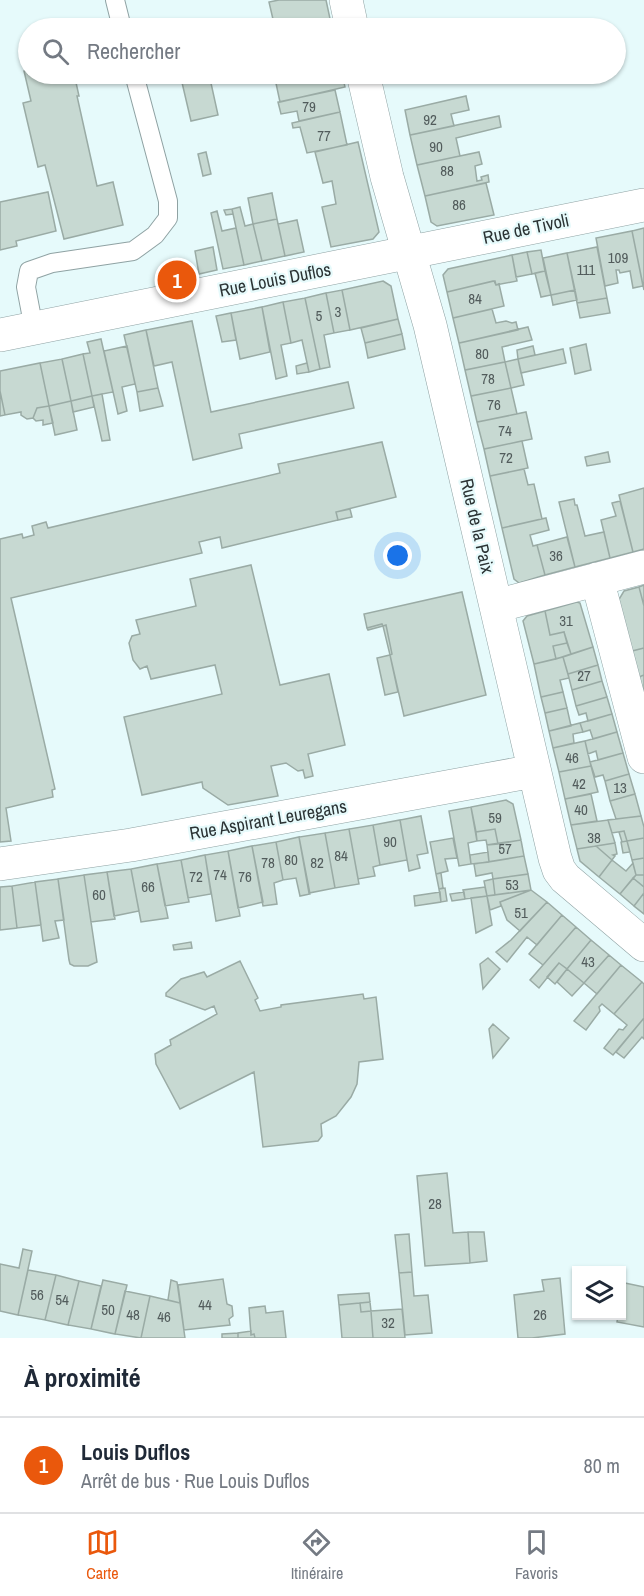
<!DOCTYPE html>
<html lang="fr">
<meta charset="utf-8">
<style>
:root{--surface:#fff;--page:#f2f2f3;--text:#1f2937;--muted:#747a83;--line:#e0e1e3;--accent:#ea580c}
body{margin:0;font-family:"Archivo Narrow",sans-serif;background:var(--page);color:var(--text)}
.controls{position:absolute;right:18px;bottom:18px;display:grid;overflow:hidden;border-radius:0px;box-shadow:0 2px 4px #0004}
.controls button{width:54px;height:54px;display:grid;place-items:center;padding:0;border:0;border-bottom:2px solid var(--line);background:var(--surface);color:var(--text);font:30px sans-serif}
.you{position:absolute;left:398px;top:556px;width:21px;height:21px;margin:-15px;border:4px solid #fff;border-radius:50%;background:#1a73e8;box-shadow:0 0 0 9px #1a73e833}
.badge{display:grid;place-items:center;width:39px;height:39px;border-radius:50%;background:var(--accent);color:#fff;font-size:20px;font-weight:700}
.pin{position:absolute;translate:-50% -50%;border:3px solid #fff;box-shadow:0 2px 6px #0006}
.list{margin:0;padding:0;list-style:none}
h2{display:flex;justify-content:space-between;align-items:center;height:78px;margin:0;padding:0 24px;font-size:26px}
h2 small{font-size:20px;font-weight:400;color:var(--muted)}
.list li{display:grid;grid-template-columns:39px 1fr auto;gap:18px;align-items:center;box-sizing:border-box;height:96px;padding:0 24px;border-top:2px solid var(--line)}
.list b{display:block;font-size:22px;white-space:nowrap}
.list p{margin:0;font-size:20px;white-space:nowrap;color:var(--muted)}
.list em{font-size:20px;font-style:normal;color:var(--muted)}
.icon{flex:none;width:33px;height:33px;fill:none;stroke:currentColor;stroke-width:2;stroke-linecap:round;stroke-linejoin:round}
.map{position:relative;flex:none;width:644px;height:1338px;overflow:hidden}
.search{position:absolute;background:var(--surface);box-shadow:0 2px 4px #0004;left:18px;right:18px;top:18px;height:66px;display:flex;align-items:center;gap:15px;box-sizing:border-box;padding:0 21px;border-radius:33px;color:var(--muted);font-size:22px}
.sheet{height:174px;background:var(--surface)}
nav{display:flex;justify-content:space-around;align-items:center;box-sizing:border-box;height:84px;border-top:2px solid var(--line);background:var(--surface);font-size:16px;color:var(--muted)}
nav a{display:grid;justify-items:center;gap:3px}
nav .on{color:var(--accent)}
.map>svg:first-child{display:block}
.building{fill:#c7d9d2;stroke:#9aaba5;stroke-width:1.5}
.lines{fill:none;stroke-linecap:round;stroke-linejoin:round}
.lane-casing{stroke:#8fa2a3;stroke-width:20}
.street-casing{stroke:#8fa2a3;stroke-width:34}
.lane{stroke:#fff;stroke-width:18}
.street{stroke:#fff;stroke-width:33}
.labels{text-anchor:middle;stroke-width:4.5;stroke-linejoin:round;paint-order:stroke}
.number-label{font-size:15px;fill:#525c5c}
.street-label{font-size:18px;fill:#2b3334;stroke:#e6fafb}
</style>
<div class="map">
<svg width="644" height="1338" viewBox="0 0 644 1338">
<rect width="100%" height="100%" fill="#e6fafb"/>
<path class="building" d="M279,0H326L332,28H275L269,2Z
M188,20L190,28H171L170,24Z
M28,70V74H82V76L75,78L79,96H77L97,186L113,182L123,225L64,239L45,165L38,167L23,103L31,101L24,71Z
M180,74H209L218,115L191,121Z
M274,74H342L345,87L280,102Z
M335,90L340,112L299,121L297,111L281,114L278,102Z
M466,96L469,110L451,114L454,126L410,135L405,110Z
M340,112L347,145L307,153L300,127L293,128L292,123Z
M499,116L501,127L456,138L460,156L417,165L410,135Z
M358,142L379,232L373,239L331,247L322,207L336,204L332,181L323,183L315,152Z
M206,152L211,174L203,176L198,154Z
M479,152L482,164L475,166L477,181L482,180L481,177L488,175L489,182L425,196L417,165Z
M486,183L494,215L437,226L431,222L425,196Z
M48,192L56,231L16,241L17,246L0,250V202Z
M272,193L277,219L253,224L248,198Z
M240,207L245,226L253,224L262,261L244,265L232,209Z
M232,209L233,214L226,215L224,210Z
M217,211L222,231L236,228L244,265L223,269L211,213Z
M277,219L285,256L262,261L253,224Z
M297,220L304,252L285,256L278,224Z
M644,228V290L632,231Z
M632,231L643,286L633,288L630,271L620,273L619,270H616L618,283L605,286L596,238Z
M213,247L217,270L199,274L195,251Z
M597,247L607,298L577,303L567,253Z
M541,250L545,271L532,274L527,252Z
M527,252L532,274L516,277L512,255Z
M567,253L575,290L551,295L543,258Z
M512,255L517,281L496,285L495,281H493L447,292L443,275L448,269Z
M545,271L551,295L541,297L535,273Z
M383,281L391,286L398,319L350,330L342,290Z
M494,281L496,285L499,284L504,306L453,318L447,292Z
M342,290L350,330L334,333L326,293Z
M575,290L577,300L553,305L551,295Z
M326,293L334,333L324,335L330,367L320,369L305,298Z
M305,298L320,369L309,372L302,340L291,343L283,302Z
M607,298L610,313L580,318L577,303Z
M283,302L291,343L281,345L287,376L276,379L262,307Z
M262,307L270,352L240,359L231,313Z
M492,309L496,323L506,321L512,323L516,322L518,330L459,343L453,318Z
M231,313L236,340L222,342L216,316Z
M398,319L402,334L365,343L361,328Z
M192,321L211,412L348,382L354,408L239,434L242,448L193,460L172,362L154,366L146,330Z
M528,327L532,340L502,347L505,362L465,370L459,343Z
M146,330L158,388L137,392L124,335Z
M402,334L405,349L368,358L365,343Z
M101,339L113,392L92,396L83,354L90,353L87,342Z
M586,344L591,370L575,374L570,348Z
M127,346L135,384L122,387L127,411L118,414L104,351Z
M533,346L535,355L518,359L517,350Z
M563,349L566,363L521,373L518,359Z
M83,354L92,396L71,401L62,359Z
M62,359L71,401L49,406L40,363Z
M518,359L524,385L511,388L505,362Z
M505,362L511,388L471,396L465,370Z
M40,363L49,406L37,408L33,418L27,419L21,415V412L5,415L0,391V371Z
M307,363L309,372L297,374L296,366Z
M158,388L163,406L140,411L137,392Z
M511,388L517,414L477,422L471,396Z
M0,391L5,415L0,416Z
M102,394L110,440L102,441L92,396Z
M92,396L94,407L73,412L71,401Z
M71,401L77,430L55,435L49,406Z
M49,406L53,423L43,425V420L36,421L33,418L37,408Z
M526,412L532,439L484,449L477,422Z
M522,441L528,468L490,476L484,449Z
M382,442L396,497L336,512L338,520L222,548L220,537L199,542L202,553L11,598L55,789L52,790L53,797L6,808L11,841L0,842V539L22,534L23,538L34,535L32,526L46,522L48,528L280,473L278,464Z
M608,452L610,462L587,466L585,457Z
M524,469L528,485L534,484L542,519L502,528L490,476Z
M644,488V549L633,552L619,495Z
M574,499L575,505H577L585,536L604,532L610,558L575,567L559,502Z
M620,501L633,552L610,558L601,520L616,516L612,503Z
M350,509L352,517L338,520L336,512Z
M546,518L549,530L530,535L533,546L537,545L545,575L519,583L514,579L502,528Z
M567,537L575,567L545,575L537,545Z
M251,565L280,685L329,674L345,745L308,754L313,776L305,778L303,770L298,771L286,763L271,766L278,796L228,805L203,788L202,782L142,795L124,717L222,694L215,665L151,679L147,666L140,669L133,660L129,643L132,636L140,634L136,620L196,606L190,579Z
M644,585V606L639,587Z
M639,587L644,606V648L632,651L618,601L624,591Z
M462,592L486,695L404,716L390,655L392,654L386,625L383,626L382,624L367,628L364,614Z
M577,602L580,603L593,647L571,654L564,632L550,635L545,611Z
M545,611L550,635L564,632L567,643L553,646L556,659L534,664L523,621L527,616Z
M382,624L383,626L368,630L367,628Z
M386,625L392,654L390,655L383,626Z
M567,643L571,654L556,659L553,646Z
M593,647L598,665L568,674L563,657Z
M644,648V675L639,677L632,651Z
M390,655L398,692L385,695L377,658Z
M563,657L569,678L560,680L563,692L541,697L534,664Z
M598,665L602,681L572,690L568,674Z
M644,675V694L639,677Z
M602,681L607,697L576,706L572,690Z
M563,692L567,708L545,713L541,697Z
M607,697L612,714L588,721L586,713L579,715L576,706Z
M567,708L571,726L549,731L545,713Z
M612,714L617,732L593,739L590,730L583,732L580,723Z
M580,723L583,732L573,734L574,743L553,748L549,731Z
M617,732L623,753L598,760L596,751L588,754L585,741Z
M585,741L591,766L559,772L553,748Z
M623,753L629,774L605,781L603,775L595,777L590,762Z
M591,766L598,792L565,799L559,772Z
M629,774L635,794L610,801L605,781Z
M591,794L597,821L571,825L565,799Z
M635,794L641,816L616,819L610,801Z
M506,800L513,804L521,840L498,844L495,829L476,832L471,807Z
M471,807L477,841L468,843L471,864L459,866L449,811Z
M421,816L428,853L417,855L420,868L409,871L400,820Z
M641,816L644,827V838L627,841L624,831L612,833L608,820Z
M400,820L407,860L380,865L373,825Z
M608,820L615,843L577,849L571,825Z
M373,825L380,865L373,867L375,876L358,879L349,829Z
M349,829L359,884L335,888L325,833Z
M495,829L498,844L487,845L486,840L477,841L476,832Z
M624,831L627,841L622,842L619,832Z
M325,833L335,888L309,893L299,837Z
M299,837L310,894L300,896L296,878L283,880L276,842Z
M453,838L457,858L445,859L448,871L436,874L430,842Z
M644,838V858L632,860L627,841Z
M521,840L524,856L489,862L487,845Z
M627,841L630,852L623,853L621,842Z
M276,842L283,880L274,883L277,904L263,906L252,846Z
M615,843L617,854L613,855L615,856L612,860L596,846Z
M252,846L263,902L238,908L228,851Z
M596,846L612,860L599,877L580,861L577,849Z
M228,851L240,916L216,921L205,855Z
M488,852L489,862L471,864L470,855Z
M205,855L211,894L188,898L181,860Z
M524,856L528,874L493,879L492,873L476,876L474,864Z
M644,858V875H636L632,860Z
M181,860L189,902L165,906L157,864Z
M612,860L626,871L633,863L636,875L620,894L599,877Z
M157,864L168,918L141,922L131,869Z
M131,869L139,911L114,916L107,872Z
M107,872L115,919L91,922L84,875Z
M441,873L443,888L439,889L436,874Z
M528,874L531,890L495,895L493,879Z
M84,875L97,962L88,966H74L70,964L69,960L58,879Z
M636,875H644V887L633,878Z
M633,878L644,887V893L634,906L620,894Z
M58,879L64,920L55,921L59,938L43,941L35,882Z
M493,879L495,895L487,896L484,881Z
M35,882L41,925L17,928L12,886Z
M12,886L17,928L0,930V887Z
M485,887L487,896L465,899L463,890Z
M445,888L447,901L441,902L439,889Z
M531,890L547,902L520,931L507,920L500,902Z
M531,890L500,902L501,906L490,910L487,896Z
M440,892L441,902L415,906L414,896Z
M464,892L465,899L452,901L450,894Z
M644,893V914L634,906Z
M487,896L492,925L476,933L471,898Z
M547,902L562,915L537,945L527,937L507,962L496,952L511,940Z
M562,915L576,927L543,965L529,954Z
M576,927L591,940L567,969L559,963L539,988L530,980Z
M591,940L609,955L584,983L567,969Z
M191,942L192,948L174,950L173,945Z
M609,955L621,965L597,994L584,983Z
M488,958L500,969L483,989L480,964Z
M240,961L258,998L255,1000L260,1011L281,1007V1005L363,994L364,999L376,997L383,1059L359,1062L357,1084L351,1097L336,1116L321,1124L322,1136L318,1141L263,1147L254,1072L180,1109L156,1064L155,1054L171,1045L170,1040L217,1014L214,1006L205,1010L166,996V993L181,979L204,972L207,977Z
M559,963L567,969L555,984L547,977Z
M621,965L642,982L614,1014L602,1004L599,1007L600,1011L586,1030L574,1021Z
M567,969L584,983L572,996L557,982Z
M642,982L644,984V1018L613,1055L604,1048L619,1029L623,1030L627,1025L614,1014Z
M644,1018V1039L642,1037L624,1058L616,1052Z
M493,1024L509,1038L493,1058L489,1029Z
M447,1173L453,1233L468,1232L470,1263L425,1266L417,1176Z
M468,1232H484L487,1261L470,1263Z
M409,1234L412,1272L399,1273L395,1235Z
M23,1249L32,1251L18,1315L0,1311V1264L19,1268Z
M28,1270L56,1275L45,1320L18,1315Z
M412,1272L414,1296L428,1295L432,1333L405,1335L399,1273Z
M56,1275L79,1281L68,1325L45,1320Z
M560,1278L565,1334L532,1338H518L514,1295L544,1291L542,1280Z
M223,1279L227,1304L232,1306L233,1316L229,1319L230,1325L184,1330L178,1285Z
M103,1280L127,1285L115,1334L91,1329Z
M171,1280L177,1282L180,1303L168,1300Z
M79,1281L101,1286L91,1329L68,1325Z
M625,1283L644,1287V1327L617,1322L618,1316H622V1299Z
M125,1291L150,1296L141,1338L115,1334Z
M369,1293L370,1302L339,1305L338,1295Z
M150,1296L180,1303L185,1338H141Z
M370,1302L371,1311L361,1312L360,1303Z
M360,1303L361,1312L371,1311L373,1338H342L339,1305Z
M265,1306L266,1313L283,1311L286,1338H255L254,1334L251,1335L249,1308Z
M402,1309L405,1338H373L371,1311Z
M251,1331V1335L254,1334L255,1338H238V1333Z
M238,1333V1338H222V1334Z"/>
<g class="lines">
<defs>
<path id="lane" d="M115,0L122,28
M34,329L26,287L29,271L52,263L133,251L155,235L168,218V201L134,74"/>
<path id="street" d="M346,0L352,28
M363,74L387,177L430,325L555,858L559,870L565,878L644,945
M0,335L644,205
M597,579L644,757
M496,606L644,567
M0,864L131,845L534,771"/>
</defs>
<use href="#lane" class="lane-casing"/>
<use href="#street" class="street-casing"/>
<use href="#lane" class="lane"/>
<use href="#street" class="street"/>
</g>
<g class="labels">
<g class="number-label">
<text x="309" y="112">79</text>
<text x="430" y="125">92</text>
<text x="324" y="141">77</text>
<text x="436" y="152">90</text>
<text x="447" y="176">88</text>
<text x="459" y="210">86</text>
<text x="618" y="263">109</text>
<text x="586" y="275">111</text>
<text x="475" y="304">84</text>
<text x="338" y="317">3</text>
<text x="319" y="321">5</text>
<text x="482" y="359">80</text>
<text x="488" y="384">78</text>
<text x="494" y="410">76</text>
<text x="505" y="436">74</text>
<text x="506" y="463">72</text>
<text x="556" y="561">36</text>
<text x="566" y="626">31</text>
<text x="584" y="681">27</text>
<text x="572" y="763">46</text>
<text x="579" y="789">42</text>
<text x="620" y="793">13</text>
<text x="581" y="815">40</text>
<text x="495" y="823">59</text>
<text x="594" y="843">38</text>
<text x="390" y="847">90</text>
<text x="505" y="854">57</text>
<text x="341" y="861">84</text>
<text x="291" y="865">80</text>
<text x="268" y="868">78</text>
<text x="317" y="868">82</text>
<text x="220" y="880">74</text>
<text x="196" y="882">72</text>
<text x="245" y="882">76</text>
<text x="512" y="890">53</text>
<text x="148" y="892">66</text>
<text x="99" y="900">60</text>
<text x="521" y="918">51</text>
<text x="588" y="967">43</text>
<text x="435" y="1209">28</text>
<text x="37" y="1300">56</text>
<text x="62" y="1305">54</text>
<text x="205" y="1310">44</text>
<text x="108" y="1315">50</text>
<text x="133" y="1320">48</text>
<text x="540" y="1320">26</text>
<text x="164" y="1322">46</text>
<text x="388" y="1328">32</text>
</g>
<g class="street-label">
<text transform="translate(526 229) rotate(-12)" y="6">Rue de Tivoli</text>
<text transform="translate(275 280) rotate(-11)" y="6">Rue Louis Duflos</text>
<text transform="translate(477 526) rotate(77)" y="6">Rue de la Paix</text>
<text transform="translate(268 820) rotate(-10)" y="6">Rue Aspirant Leuregans</text>
</g>
</g>
</svg>
<div class="controls">
<button><svg class="icon" aria-label="layers" viewBox="0 0 24 24"><path d="M12 4l9 5-9 5-9-5zM3 14l9 5 9-5"/></svg></button>
</div>
<div class="you"></div>
<div class="pin badge" style="left:177px;top:280px">1</div>
<div class="search"><svg class="icon" aria-label="search" viewBox="0 0 24 24"><circle cx="10" cy="10" r="6"/><path d="M15 15l6 6"/></svg>Rechercher</div>
</div>
<section class="sheet">
<h2>À proximité<small></small></h2>
<ul class="list">
<li><span class="badge">1</span><div><b>Louis Duflos</b><p>Arrêt de bus · Rue Louis Duflos</p></div><em>80 m</em></li>
</ul>
</section>
<nav>
<a class="on"><svg class="icon" aria-label="map" viewBox="0 0 24 24"><path d="M3 6l6-2 6 2 6-2v14l-6 2-6-2-6 2zM9 4v14M15 6v14"/></svg>Carte</a>
<a><svg class="icon" aria-label="directions" viewBox="0 0 24 24"><path d="M12 3l9 9-9 9-9-9zM9 14v-3h6M13 9l2 2-2 2"/></svg>Itinéraire</a>
<a><svg class="icon" aria-label="saved" viewBox="0 0 24 24"><path d="M7 4h10v16l-5-4-5 4z"/></svg>Favoris</a>
</nav>
